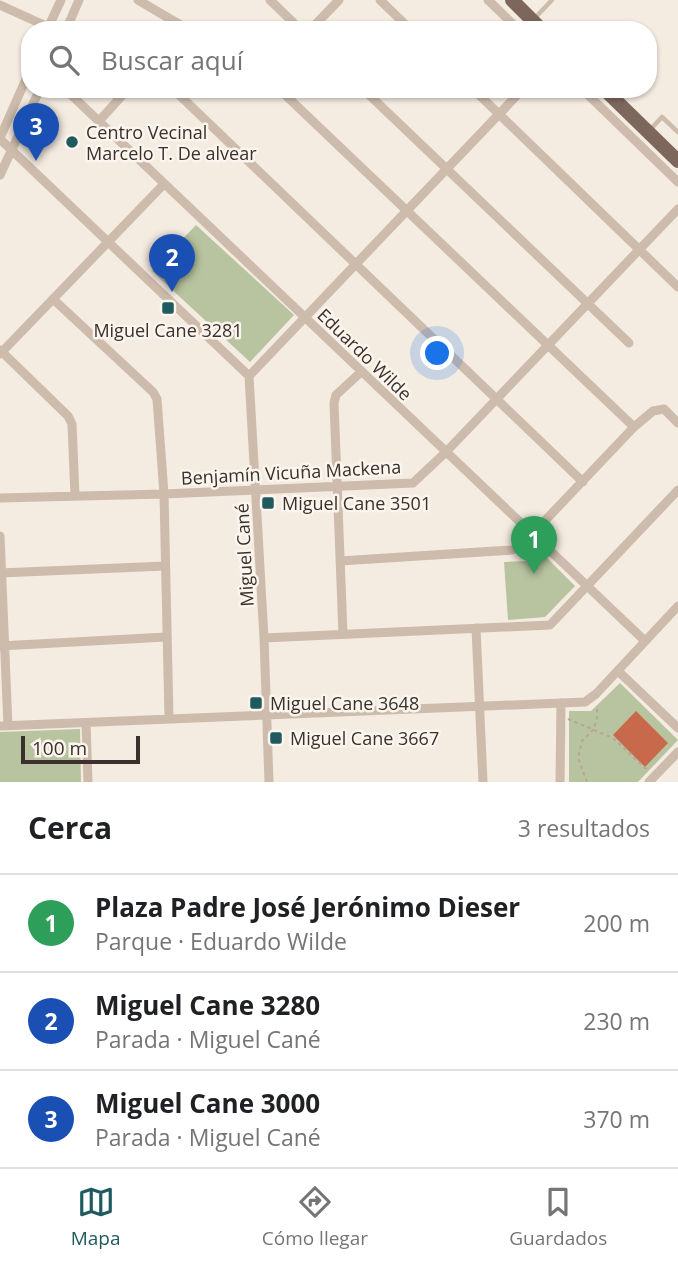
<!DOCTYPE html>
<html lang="es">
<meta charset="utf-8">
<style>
:root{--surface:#fff;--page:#f2f2f2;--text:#202124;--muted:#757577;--line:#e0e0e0;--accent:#1f5a5e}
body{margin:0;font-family:"Open Sans",sans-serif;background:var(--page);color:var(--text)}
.scale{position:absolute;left:21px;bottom:18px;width:119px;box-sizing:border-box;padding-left:7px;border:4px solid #3b302b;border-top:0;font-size:19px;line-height:24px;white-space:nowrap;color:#3b302b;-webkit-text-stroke:5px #fbf5ee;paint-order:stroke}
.you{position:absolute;left:438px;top:354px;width:24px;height:24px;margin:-18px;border:5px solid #fff;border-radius:50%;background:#1a73e8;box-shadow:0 0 0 10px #1a73e833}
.badge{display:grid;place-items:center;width:46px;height:46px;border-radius:50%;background:var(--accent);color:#fff;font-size:23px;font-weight:700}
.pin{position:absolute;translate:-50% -58px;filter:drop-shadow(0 2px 4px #0008)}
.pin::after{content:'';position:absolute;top:37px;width:24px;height:21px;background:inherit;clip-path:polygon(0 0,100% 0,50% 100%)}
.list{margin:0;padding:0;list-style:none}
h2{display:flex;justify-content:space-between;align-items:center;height:91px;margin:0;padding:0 28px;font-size:30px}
h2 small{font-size:23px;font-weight:400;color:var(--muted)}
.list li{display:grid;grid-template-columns:46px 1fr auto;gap:21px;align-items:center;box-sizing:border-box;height:98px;padding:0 28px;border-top:2px solid var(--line)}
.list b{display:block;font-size:26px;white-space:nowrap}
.list p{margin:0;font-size:23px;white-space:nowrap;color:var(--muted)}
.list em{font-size:23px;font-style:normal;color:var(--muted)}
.icon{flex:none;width:38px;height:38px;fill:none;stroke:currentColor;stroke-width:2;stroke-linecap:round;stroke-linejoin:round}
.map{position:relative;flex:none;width:678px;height:782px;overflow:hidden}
.search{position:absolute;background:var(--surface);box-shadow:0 2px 5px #0004;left:21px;right:21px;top:21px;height:77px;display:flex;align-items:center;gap:18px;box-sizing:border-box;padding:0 24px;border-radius:28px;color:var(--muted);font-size:26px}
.sheet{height:385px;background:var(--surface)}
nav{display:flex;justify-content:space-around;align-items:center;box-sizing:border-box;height:98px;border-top:2px solid var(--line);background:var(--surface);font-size:19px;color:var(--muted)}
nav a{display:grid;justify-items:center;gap:4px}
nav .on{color:var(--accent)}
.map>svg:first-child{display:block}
</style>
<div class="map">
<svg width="678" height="782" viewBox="0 0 678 782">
<rect width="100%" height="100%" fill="#f4ebe1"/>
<!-- green -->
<path fill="#b8c4a0" d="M196,225L294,315L250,362L152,271Z
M538,549L575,586L545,617L508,620L504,562L526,561Z
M620,683L678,740L638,782H569V711H591Z
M80,729L81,782H0V732Z"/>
<!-- building -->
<path fill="#c8694b" d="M636,711L668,743L645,767L613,735Z"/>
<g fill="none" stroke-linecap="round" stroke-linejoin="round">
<!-- path -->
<path stroke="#b9a596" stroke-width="2" stroke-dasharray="3.5 3.5" stroke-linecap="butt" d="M568,719L613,738L647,770
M587,782L578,758L582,741L594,729L597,717V706"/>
<!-- lane -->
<path stroke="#cdbbac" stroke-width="4.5" d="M533,20L552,0
M649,131L662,117L678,132"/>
<!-- street -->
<path stroke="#cdbbac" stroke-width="9" d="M138,0L189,30
M270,0L301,30
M380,0L411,30
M488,0L519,30
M0,5L55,30
M47,30L61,0
M66,30L79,0
M310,30L339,0
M65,89L645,641
M173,89L583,482
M279,89L634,427
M363,89L629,343
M473,89L678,287
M582,89L678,182
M99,121L128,89
M0,138L30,70
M0,139L249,376L264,638L269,782
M0,175L40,89
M53,299L153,392L157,399L164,494L169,718
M0,350L68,416L72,424L75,496
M0,354L164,184
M249,376L523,89
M0,498L164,494L413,483L446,452L678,209
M0,536L8,726
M340,561L512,550L519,548L634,427L653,411L664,409L678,423
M0,573L165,566
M476,628L483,782
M343,634L334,403L336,395L361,372
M264,638L550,625L678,490
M0,646L166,637
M618,671L678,728
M86,723L88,782
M0,726L585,702L596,694L678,606
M560,782L561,703
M649,782L678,752"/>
<!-- primary -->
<path stroke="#7d675c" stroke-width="14" d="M512,0L542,30
M604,89L678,161"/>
</g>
<!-- markers -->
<g fill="#1f5a5e" stroke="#fbf5ee" stroke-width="2.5">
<circle cx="72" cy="142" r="7"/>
<rect x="161" y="301" width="14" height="14" rx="3.5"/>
<rect x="261" y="496" width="14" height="14" rx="3.5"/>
<rect x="249" y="696" width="14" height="14" rx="3.5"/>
<rect x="269" y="731" width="14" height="14" rx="3.5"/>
</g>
<g text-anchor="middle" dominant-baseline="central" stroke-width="5" stroke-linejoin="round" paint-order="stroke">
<!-- poi labels -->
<g font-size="18" fill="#3b302b" stroke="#fbf5ee" text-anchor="start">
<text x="86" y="132">Centro Vecinal<tspan x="86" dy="21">Marcelo T. De alvear</tspan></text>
<text x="168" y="330" text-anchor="middle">Miguel Cane 3281</text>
<text x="282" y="503">Miguel Cane 3501</text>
<text x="270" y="703">Miguel Cane 3648</text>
<text x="290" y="738">Miguel Cane 3667</text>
</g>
<!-- street labels -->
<g font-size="18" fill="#3b302b" stroke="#fbf5ee">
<text transform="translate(365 354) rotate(44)">Eduardo Wilde</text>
<text transform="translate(291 472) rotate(-3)">Benjamín Vicuña Mackena</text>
<text transform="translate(244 555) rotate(-93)">Miguel Cané</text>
</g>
</g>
</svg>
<div class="scale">100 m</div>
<div class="you"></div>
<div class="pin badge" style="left:534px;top:574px;background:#2e9e5b">1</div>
<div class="pin badge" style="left:172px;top:292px;background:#1a4fb4">2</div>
<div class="pin badge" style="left:36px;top:161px;background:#1a4fb4">3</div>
<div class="search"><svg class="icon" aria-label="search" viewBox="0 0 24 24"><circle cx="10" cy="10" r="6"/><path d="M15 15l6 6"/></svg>Buscar aquí</div>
</div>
<section class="sheet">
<h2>Cerca<small>3 resultados</small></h2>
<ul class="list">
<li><span class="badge" style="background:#2e9e5b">1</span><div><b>Plaza Padre José Jerónimo Dieser</b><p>Parque · Eduardo Wilde</p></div><em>200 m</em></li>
<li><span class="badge" style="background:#1a4fb4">2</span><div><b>Miguel Cane 3280</b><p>Parada · Miguel Cané</p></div><em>230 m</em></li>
<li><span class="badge" style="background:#1a4fb4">3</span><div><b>Miguel Cane 3000</b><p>Parada · Miguel Cané</p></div><em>370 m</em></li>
</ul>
</section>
<nav>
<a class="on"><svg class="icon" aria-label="map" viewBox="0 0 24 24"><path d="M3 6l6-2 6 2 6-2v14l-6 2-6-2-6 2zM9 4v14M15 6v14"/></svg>Mapa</a>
<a><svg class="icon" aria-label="directions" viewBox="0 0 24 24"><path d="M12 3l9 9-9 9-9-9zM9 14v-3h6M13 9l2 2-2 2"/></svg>Cómo llegar</a>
<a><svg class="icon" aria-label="saved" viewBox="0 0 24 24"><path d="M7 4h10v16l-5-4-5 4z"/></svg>Guardados</a>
</nav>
